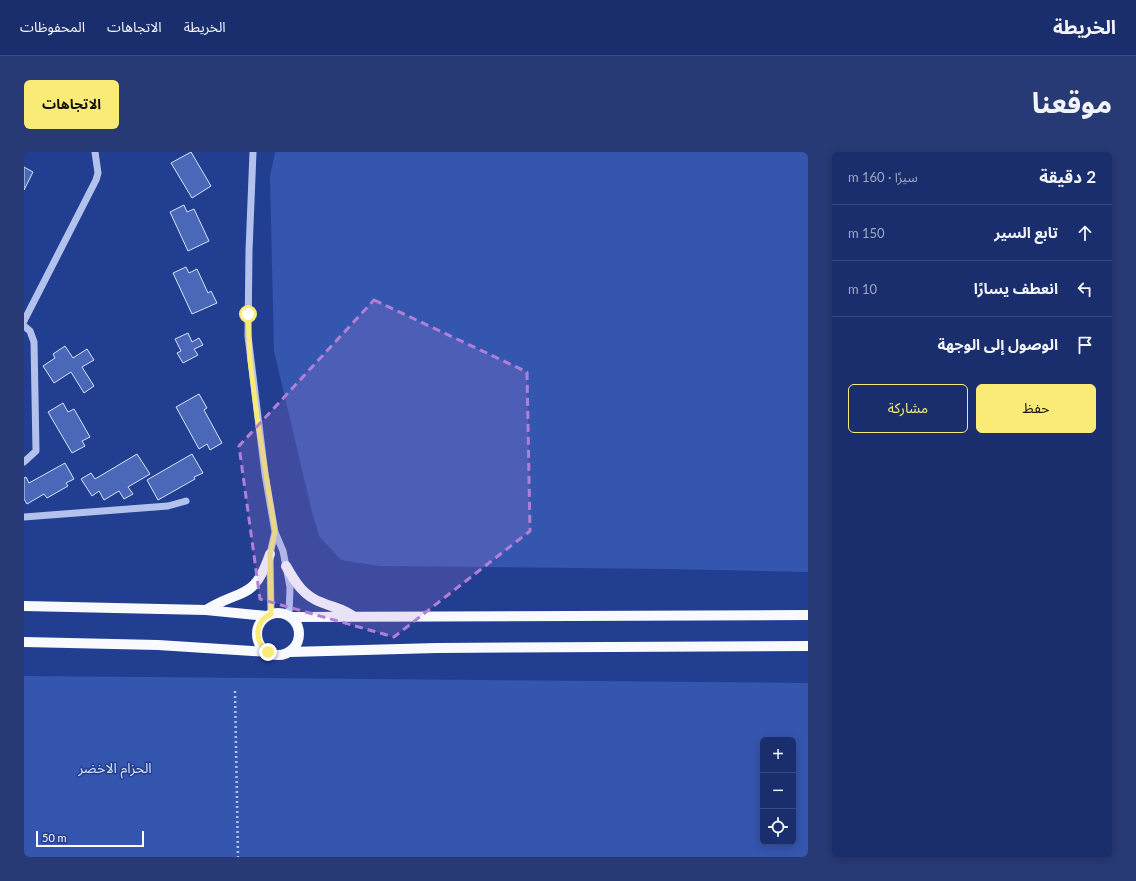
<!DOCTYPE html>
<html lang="ar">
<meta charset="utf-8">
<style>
:root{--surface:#1a2e6d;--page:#273a75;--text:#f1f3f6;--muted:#9fa8c2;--line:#384a80;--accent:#f9eb75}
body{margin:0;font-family:Lato,"Noto Sans Arabic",sans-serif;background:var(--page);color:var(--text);direction:rtl}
.controls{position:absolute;right:12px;bottom:12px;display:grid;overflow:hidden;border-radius:6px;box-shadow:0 2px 10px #0003}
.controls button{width:36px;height:36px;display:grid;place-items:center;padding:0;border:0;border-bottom:1px solid var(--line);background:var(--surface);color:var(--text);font:20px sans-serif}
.scale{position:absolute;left:12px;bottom:10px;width:108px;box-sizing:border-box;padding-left:4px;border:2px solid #fff;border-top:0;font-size:11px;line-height:14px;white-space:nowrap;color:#fff;-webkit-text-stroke:3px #223e91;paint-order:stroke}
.stop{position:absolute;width:12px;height:12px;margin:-9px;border:3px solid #f9eb75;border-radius:50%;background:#fff}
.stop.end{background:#f9eb75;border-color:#fff;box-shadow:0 1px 4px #0008}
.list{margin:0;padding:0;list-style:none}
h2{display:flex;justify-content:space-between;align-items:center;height:52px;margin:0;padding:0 16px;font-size:17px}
h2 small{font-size:13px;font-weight:400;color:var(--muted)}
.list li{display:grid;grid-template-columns:26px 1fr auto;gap:12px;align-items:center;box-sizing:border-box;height:56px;padding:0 16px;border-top:1px solid var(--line)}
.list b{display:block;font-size:15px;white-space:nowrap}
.list em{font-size:13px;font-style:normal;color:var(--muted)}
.actions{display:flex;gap:8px;padding:12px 16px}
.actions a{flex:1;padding:9px 0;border:1px solid var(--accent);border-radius:6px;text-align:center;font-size:14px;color:var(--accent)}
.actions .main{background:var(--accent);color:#111}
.icon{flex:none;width:22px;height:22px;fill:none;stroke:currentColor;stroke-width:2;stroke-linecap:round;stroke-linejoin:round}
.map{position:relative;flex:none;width:784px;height:705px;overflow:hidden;direction:ltr;border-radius:6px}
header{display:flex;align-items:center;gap:24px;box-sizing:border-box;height:56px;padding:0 20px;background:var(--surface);border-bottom:1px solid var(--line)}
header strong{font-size:19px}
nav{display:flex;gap:22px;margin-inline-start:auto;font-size:14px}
.intro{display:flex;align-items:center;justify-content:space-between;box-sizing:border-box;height:96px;padding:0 24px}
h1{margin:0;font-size:28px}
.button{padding:10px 18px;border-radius:6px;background:var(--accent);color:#111;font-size:14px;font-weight:700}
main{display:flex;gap:24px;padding:0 24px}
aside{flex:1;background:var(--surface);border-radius:6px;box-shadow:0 2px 10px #0003}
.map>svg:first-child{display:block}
</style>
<header>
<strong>الخريطة</strong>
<nav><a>الخريطة</a><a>الاتجاهات</a><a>المحفوظات</a></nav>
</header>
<div class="intro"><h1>موقعنا</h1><a class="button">الاتجاهات</a></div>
<main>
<aside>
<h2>2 دقيقة<small>سيرًا · 160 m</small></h2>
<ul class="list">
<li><svg class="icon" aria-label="ahead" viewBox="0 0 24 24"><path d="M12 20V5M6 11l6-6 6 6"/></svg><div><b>تابع السير</b></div><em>150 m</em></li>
<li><svg class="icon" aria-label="left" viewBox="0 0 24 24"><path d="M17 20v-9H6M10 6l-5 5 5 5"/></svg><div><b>انعطف يسارًا</b></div><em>10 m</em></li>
<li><svg class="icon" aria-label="arrive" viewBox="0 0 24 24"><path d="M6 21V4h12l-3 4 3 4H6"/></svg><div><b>الوصول إلى الوجهة</b></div></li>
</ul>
<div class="actions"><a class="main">حفظ</a><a>مشاركة</a></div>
</aside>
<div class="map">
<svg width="784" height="705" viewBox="0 0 784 705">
<rect width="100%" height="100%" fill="#223e91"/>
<!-- green -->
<path fill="#3556ae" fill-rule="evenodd" d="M251,0H784V420L646,417L355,414L317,408L295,384L288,360L250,199L246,25Z
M0,524L784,531V705H0ZM739,588H769V690H739Z"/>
<!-- building -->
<path fill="#4b67b8" stroke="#d8e1f9" d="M167,0L187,34L168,46L147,11Z
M0,15L9,20L0,38Z
M160,53L163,60L170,57L185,89L164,99L146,60Z
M162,115L165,121L173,117L184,141L187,139L193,151L168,162L149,121Z
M164,181L168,190L175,186L179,193L170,197L174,203L159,211L153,201L157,199L151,187Z
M41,194L49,206L63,197L70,208L58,215L70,234L60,241L47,220L30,231L19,214L31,206L29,202Z
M175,242L183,256L180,258L198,291L186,298L183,292L175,297L152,255Z
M39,251L44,260L50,257L66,285L58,289L61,294L48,301L24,260Z
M113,302L126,322L104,335L109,342L100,347L95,339L80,348L75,339L68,344L57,327L67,321L71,327Z
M168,302L179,321L170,325L171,327L134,348L123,328Z
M41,311L50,327L42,331L44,334L23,346L20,342L3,352L0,347V326L2,325L5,331Z"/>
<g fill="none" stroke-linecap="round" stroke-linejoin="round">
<!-- path -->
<path stroke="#b3c2ed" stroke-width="2.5" stroke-dasharray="2 3" stroke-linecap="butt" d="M211,539L214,705"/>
<!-- minor -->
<path stroke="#b3c2ed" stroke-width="7" d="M229,0L225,99L224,184L241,322L251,380L259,399L266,435L265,464
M0,169L72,28L74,21L71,0
M0,174L6,179L10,190L12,299L0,310
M0,365L144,354L162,349
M247,462L246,402L251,380"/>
<!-- major -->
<path stroke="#f9faff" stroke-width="10" d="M262,414C271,430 280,445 299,451C311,456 320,457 330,465
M0,454L182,458L243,464
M182,458C218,436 230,449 246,402
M233 482a21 21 0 1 1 42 0a21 21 0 1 1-42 0Z
M268,465L784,463
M0,490L134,493L244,500
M266,500L413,496L784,494"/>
</g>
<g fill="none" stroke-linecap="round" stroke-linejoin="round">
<!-- route -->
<path stroke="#f9eb75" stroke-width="5" d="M224,162L226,208L233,265L251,380L246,402L247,462C230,470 230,489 244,500"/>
</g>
<!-- marked area -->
<path fill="#b080d9" fill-opacity="0.2" stroke="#b080d9" stroke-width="3" stroke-dasharray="8 5" stroke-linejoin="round" d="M350,148L503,220L506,379L370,485L236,447L215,294Z"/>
<g text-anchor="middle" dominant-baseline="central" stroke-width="3" stroke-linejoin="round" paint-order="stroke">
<!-- park labels -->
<g font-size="14" fill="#d8e1f9" stroke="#223e91">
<text x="91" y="615">الحزام الاخضر</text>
</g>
</g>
</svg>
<div class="controls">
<button>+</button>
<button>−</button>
<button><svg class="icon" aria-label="locate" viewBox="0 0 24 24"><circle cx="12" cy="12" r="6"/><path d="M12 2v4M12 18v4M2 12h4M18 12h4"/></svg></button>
</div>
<div class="scale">50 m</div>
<div class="stop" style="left:224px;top:162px"></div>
<div class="stop end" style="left:244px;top:500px"></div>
</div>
</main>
